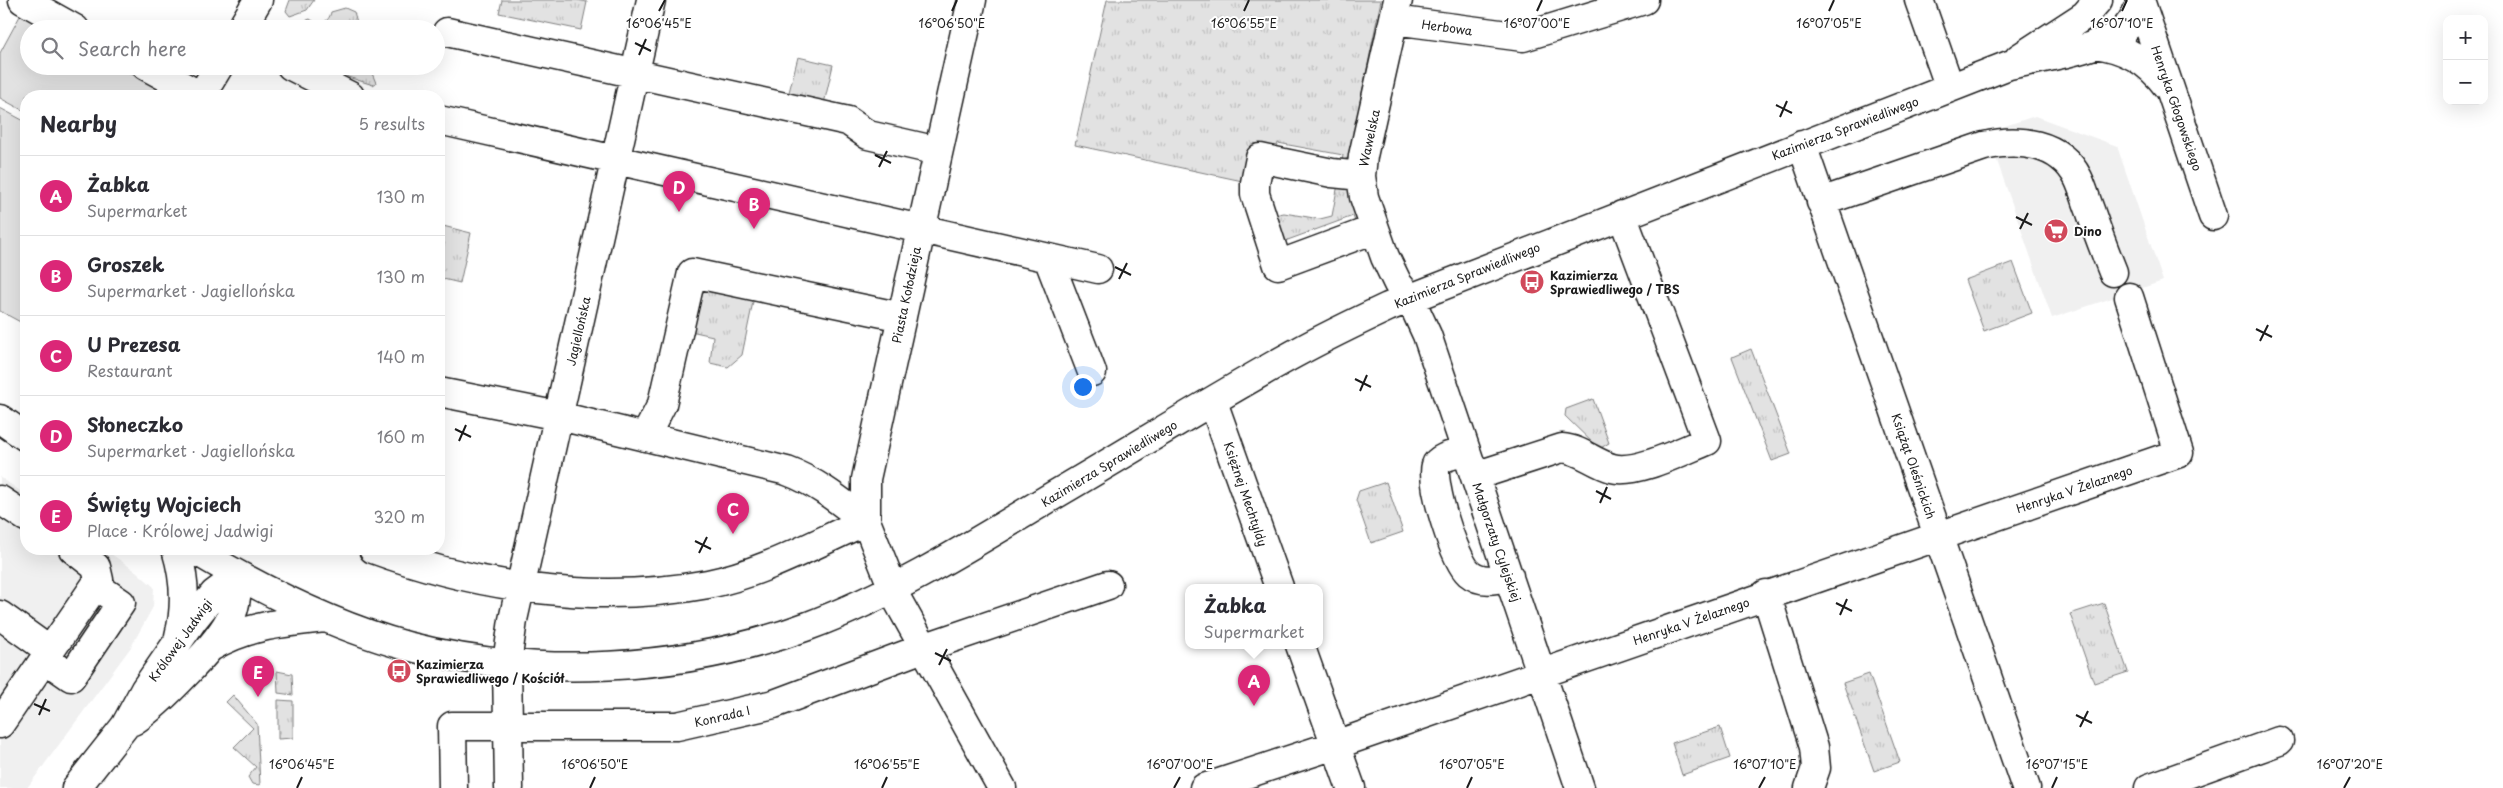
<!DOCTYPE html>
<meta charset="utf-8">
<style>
:root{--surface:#fff;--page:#f7f7f7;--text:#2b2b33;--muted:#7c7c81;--line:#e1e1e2;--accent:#db2777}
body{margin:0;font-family:"Playpen Sans",sans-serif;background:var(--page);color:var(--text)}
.controls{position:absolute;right:15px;top:15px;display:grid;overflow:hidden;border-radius:10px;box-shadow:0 5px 20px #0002}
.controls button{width:45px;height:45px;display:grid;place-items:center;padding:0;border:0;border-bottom:1px solid var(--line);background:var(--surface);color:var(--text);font:25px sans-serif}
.you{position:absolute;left:1082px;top:386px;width:18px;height:18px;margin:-12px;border:4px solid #fff;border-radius:50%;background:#1a73e8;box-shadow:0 0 0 8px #1a73e833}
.badge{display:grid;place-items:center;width:32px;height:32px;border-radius:50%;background:var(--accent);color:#fff;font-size:16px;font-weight:700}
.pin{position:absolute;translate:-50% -41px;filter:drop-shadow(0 1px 2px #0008)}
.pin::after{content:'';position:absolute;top:26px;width:18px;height:15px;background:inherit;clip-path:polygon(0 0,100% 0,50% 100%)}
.popup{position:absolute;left:1185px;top:584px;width:138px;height:65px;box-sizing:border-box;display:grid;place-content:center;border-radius:10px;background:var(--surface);filter:drop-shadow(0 1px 4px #0005);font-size:16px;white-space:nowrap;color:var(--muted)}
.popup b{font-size:19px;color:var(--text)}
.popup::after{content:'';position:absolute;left:50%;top:100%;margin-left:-10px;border:10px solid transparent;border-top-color:var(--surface)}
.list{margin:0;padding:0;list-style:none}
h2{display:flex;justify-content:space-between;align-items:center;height:65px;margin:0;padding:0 20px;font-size:21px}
h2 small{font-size:16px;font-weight:400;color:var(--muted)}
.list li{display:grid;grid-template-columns:32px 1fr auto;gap:15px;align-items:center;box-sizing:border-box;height:80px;padding:0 20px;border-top:1px solid var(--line)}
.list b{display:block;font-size:19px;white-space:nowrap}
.list p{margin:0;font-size:16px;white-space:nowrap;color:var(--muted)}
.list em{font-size:16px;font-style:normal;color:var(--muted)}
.icon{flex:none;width:28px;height:28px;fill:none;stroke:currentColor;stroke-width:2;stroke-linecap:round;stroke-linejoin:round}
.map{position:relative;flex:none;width:2503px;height:788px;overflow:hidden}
.search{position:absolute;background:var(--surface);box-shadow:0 5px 20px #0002;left:20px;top:20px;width:425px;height:55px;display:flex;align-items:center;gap:12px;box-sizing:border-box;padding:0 18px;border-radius:28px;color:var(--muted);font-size:19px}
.panel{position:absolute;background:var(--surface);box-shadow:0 5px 20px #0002;left:20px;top:90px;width:425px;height:465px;border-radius:20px}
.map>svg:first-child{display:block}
</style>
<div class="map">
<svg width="2503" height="788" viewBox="0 0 2503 788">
<defs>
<pattern id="grass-tufts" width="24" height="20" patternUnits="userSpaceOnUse" patternTransform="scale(1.25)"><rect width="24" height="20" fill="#e2e2e2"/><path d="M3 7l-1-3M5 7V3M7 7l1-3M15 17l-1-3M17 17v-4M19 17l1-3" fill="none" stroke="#c1c1c1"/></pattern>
</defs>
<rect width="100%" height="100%" fill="#fff"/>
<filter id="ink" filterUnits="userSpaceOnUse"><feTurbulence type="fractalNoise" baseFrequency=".02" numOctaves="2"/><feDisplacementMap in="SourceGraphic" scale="10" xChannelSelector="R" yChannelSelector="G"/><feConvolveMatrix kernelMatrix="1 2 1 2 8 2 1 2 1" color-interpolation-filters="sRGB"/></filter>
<g filter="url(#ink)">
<!-- built -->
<path fill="#f0f0f0" d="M2035,116L2117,146L2163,281L2052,318L1987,132Z
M0,477L26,495V549H104L137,572L154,587L153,607L131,647L27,788H0Z"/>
<!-- grass -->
<path fill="url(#grass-tufts)" stroke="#7f7f7f" d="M290,0H314L307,10L290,16L286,11Z
M502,0H577L587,2L581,30L499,13Z
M1107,0H1381L1349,157L1342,161L1343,155L1278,143L1277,149L1255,145L1247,182L1075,145Z
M345,8L354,12L359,29H285L310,19C319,26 329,23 331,12Z
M798,57L833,65L823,108L787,100Z
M330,66H369L376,83L373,85L348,77Z
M1338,184C1359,192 1361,207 1357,227L1353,216L1285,241L1288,252L1274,217L1279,214L1284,213L1320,219L1332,216Z
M439,225L471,233L460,283L439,278Z
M2013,262L2032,313L1984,331L1965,280Z
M705,282L755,292L742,355L728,367L710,363L713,336L686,330Z
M1751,349L1791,454L1772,461L1732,357Z
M1593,399L1609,443L1599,449L1565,416L1566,409Z
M1386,482L1403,532L1371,543L1356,500L1359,491Z
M2104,603L2128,672L2094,683L2070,614Z
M277,671L292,674L293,695L278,693Z
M1869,674L1900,762L1874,771L1843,683Z
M233,695L257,724L260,785L252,784L248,777L256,767L234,747L253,728L226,702Z
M278,700L293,701V738L278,739Z
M1720,727L1730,758L1682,775L1672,743Z"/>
<!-- pitch -->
<path fill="#e2e2e2" stroke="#7f7f7f" d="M21,14L48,29H29V66H117L172,96H26V112L0,98V53Z
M0,108L26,122V325L0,311Z"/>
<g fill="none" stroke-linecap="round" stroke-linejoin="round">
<defs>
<path id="minor" d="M23,0L75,29
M972,0L866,479V521L898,601L1002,788
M1398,0L1363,156L1361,176L1364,197L1385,257L1398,284L1410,298L1427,335L1580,788
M1919,0L1950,88
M2140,0L2213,216
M1394,20L1523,37L1644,0
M241,29L258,0
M447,32L848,121L868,135L938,151
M2095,44C2126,48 2148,61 2167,86
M2019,58L2085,15L2098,0
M146,66L201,96
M291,66L350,96
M201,96L219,66
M439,120L1098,269
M1802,145L2026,788
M1361,176L1332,173L1260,158L1255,183V194L1278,265L1375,229
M1821,202L1984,146C2018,138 2060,142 2078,178C2083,188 2086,200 2090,210C2097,231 2105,252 2113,272
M1048,258L1092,372
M439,392L559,416L787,471C817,482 841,502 866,521
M1213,402L1279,587
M0,419L26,437
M645,437L662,404L692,273L902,317
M1466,451C1458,454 1438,457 1436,465C1430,483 1455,561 1469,573C1481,583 1495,580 1509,576
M1475,476L1562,448C1580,449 1594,463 1612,468C1636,475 1684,450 1707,441L1622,215
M0,500L26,517
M176,549C185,578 187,606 179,636
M193,549C260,589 332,626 407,646C534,679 685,672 808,626C894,594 973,544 1051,497C1132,450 1212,399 1294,354C1325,337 1356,322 1388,307L2009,65C2037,59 2109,48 2127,27C2133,21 2137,11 2141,4
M373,549C479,588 597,605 708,584C763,573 816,543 866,521
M1766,594L1814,747L1816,768L1809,788
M0,615L50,651L0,724
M1300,645L1351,788
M211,647C246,626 285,622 325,618
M50,651L99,580L96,567L73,549
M45,659L71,677L121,603L96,586
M133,721C158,705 222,641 232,614C237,602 237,589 238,576
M76,788L125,726L145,689L193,620L214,594L238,576
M453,788L452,726H677L774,704L926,647L1108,585
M509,788L507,663L513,620L651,0
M1204,788L1335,745L2179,453L2129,297
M2149,788L2279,741"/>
</defs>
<!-- minor casing -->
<use href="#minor" stroke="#1c1c1c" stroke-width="31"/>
<!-- minor -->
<use href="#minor" stroke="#fff" stroke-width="28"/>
</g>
</g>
<!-- ticks -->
<path fill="none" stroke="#1c1c1c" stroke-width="2" d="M659,11L665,0M952,11L957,0M1244,11L1249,0M1537,11L1542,0M1829,11L1834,0M2122,11L2127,0M635,43L651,51M639,55L646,39M1776,105L1792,113M1780,117L1787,101M875,155L891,163M879,167L887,151M2016,217L2032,225M2020,229L2028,213M1115,267L1131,275M1119,279L1127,263M2256,329L2272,337M2260,341L2268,325M1355,379L1371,387M1360,391L1367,375M455,429L471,437M459,441L466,425M1596,491L1611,499M1600,503L1607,487M695,541L711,549M699,553L707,537M1836,603L1852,611M1840,615L1847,599M935,653L951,661M939,665L947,649M34,704L50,711M39,715L46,699M2076,715L2092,723M2080,727L2088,711M297,788L302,777M590,788L595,777M882,788L887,777M1174,788L1180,777M1467,788L1472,777M1759,788L1765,777M2052,788L2057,777M2344,788L2350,777"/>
<!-- icons -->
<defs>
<symbol id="supermarket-disc" viewBox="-11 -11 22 22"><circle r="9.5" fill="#d1495b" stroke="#fff"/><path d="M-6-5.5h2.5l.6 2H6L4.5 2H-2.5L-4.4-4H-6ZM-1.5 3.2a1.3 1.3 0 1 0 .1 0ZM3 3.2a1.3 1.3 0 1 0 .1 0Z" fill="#fff"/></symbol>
<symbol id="bus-disc" viewBox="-11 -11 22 22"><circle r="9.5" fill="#d1495b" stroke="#fff"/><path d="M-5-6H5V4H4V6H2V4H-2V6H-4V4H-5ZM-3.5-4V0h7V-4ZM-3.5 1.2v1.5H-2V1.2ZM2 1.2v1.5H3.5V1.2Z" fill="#fff"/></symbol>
</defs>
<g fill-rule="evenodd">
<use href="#supermarket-disc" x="2042" y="217" width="28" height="28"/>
<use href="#bus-disc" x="1518" y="268" width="28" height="28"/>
<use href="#bus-disc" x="385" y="657" width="28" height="28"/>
</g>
<g text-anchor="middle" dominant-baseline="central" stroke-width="4" stroke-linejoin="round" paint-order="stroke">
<!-- street labels -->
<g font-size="12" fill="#1c1c1c" stroke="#fff">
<text transform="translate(1447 27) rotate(8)">Herbowa</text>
<text transform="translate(2177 108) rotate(71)">Henryka Głogowskiego</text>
<text transform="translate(1845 128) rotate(-21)">Kazimierza Sprawiedliwego</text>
<text transform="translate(1369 138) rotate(-78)">Wawelska</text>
<text transform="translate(1467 275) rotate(-22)">Kazimierza Sprawiedliwego</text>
<text transform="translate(906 295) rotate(-78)">Piasta Kołodzieja</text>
<text transform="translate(578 331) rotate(-77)">Jagiellońska</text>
<text transform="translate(1109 463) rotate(-31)">Kazimierza Sprawiedliwego</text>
<text transform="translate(1914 466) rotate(71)">Książąt Oleśnickich</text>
<text transform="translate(2074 489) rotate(-19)">Henryka V Żelaznego</text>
<text transform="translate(1246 494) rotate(71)">Księżnej Mechtyldy</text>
<text transform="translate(1497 542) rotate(71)">Małgorzaty Cylejskiej</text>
<text transform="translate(1691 621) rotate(-19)">Henryka V Żelaznego</text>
<text transform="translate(180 640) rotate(-54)">Królowej Jadwigi</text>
<text transform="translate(722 716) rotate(-13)">Konrada I</text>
</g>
<!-- poi labels -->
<g font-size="12" font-weight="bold" fill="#1c1c1c" stroke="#fff" text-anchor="start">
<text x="2074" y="231">Dino</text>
<text x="1550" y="275">Kazimierza<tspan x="1550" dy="14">Sprawiedliwego / TBS</tspan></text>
<text x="416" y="664">Kazimierza<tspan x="416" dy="14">Sprawiedliwego / Kościół</tspan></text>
</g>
</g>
<g font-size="12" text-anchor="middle" fill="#1c1c1c" stroke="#fff" stroke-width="4" stroke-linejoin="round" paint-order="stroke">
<text x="659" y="28">16°06'45"E</text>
<text x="952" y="28">16°06'50"E</text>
<text x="1244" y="28">16°06'55"E</text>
<text x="1537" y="28">16°07'00"E</text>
<text x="1829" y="28">16°07'05"E</text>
<text x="2122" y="28">16°07'10"E</text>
<text x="302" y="769">16°06'45"E</text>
<text x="595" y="769">16°06'50"E</text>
<text x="887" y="769">16°06'55"E</text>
<text x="1180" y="769">16°07'00"E</text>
<text x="1472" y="769">16°07'05"E</text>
<text x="1765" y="769">16°07'10"E</text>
<text x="2057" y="769">16°07'15"E</text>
<text x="2350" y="769">16°07'20"E</text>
</g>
</svg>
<div class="controls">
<button>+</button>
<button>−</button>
</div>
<div class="you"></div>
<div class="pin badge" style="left:1254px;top:706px">A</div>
<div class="popup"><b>Żabka</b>Supermarket</div>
<div class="pin badge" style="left:754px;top:229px">B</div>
<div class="pin badge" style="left:733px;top:534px">C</div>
<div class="pin badge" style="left:679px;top:212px">D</div>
<div class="pin badge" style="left:258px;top:697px">E</div>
<div class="search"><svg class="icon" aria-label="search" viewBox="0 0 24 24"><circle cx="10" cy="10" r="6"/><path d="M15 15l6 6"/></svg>Search here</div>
<section class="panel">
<h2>Nearby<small>5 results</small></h2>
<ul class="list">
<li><span class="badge">A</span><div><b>Żabka</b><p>Supermarket</p></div><em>130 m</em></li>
<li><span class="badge">B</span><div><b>Groszek</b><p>Supermarket · Jagiellońska</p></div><em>130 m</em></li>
<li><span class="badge">C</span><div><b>U Prezesa</b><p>Restaurant</p></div><em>140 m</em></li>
<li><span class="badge">D</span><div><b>Słoneczko</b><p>Supermarket · Jagiellońska</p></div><em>160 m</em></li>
<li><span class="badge">E</span><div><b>Święty Wojciech</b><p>Place · Królowej Jadwigi</p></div><em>320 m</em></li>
</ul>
</section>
</div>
